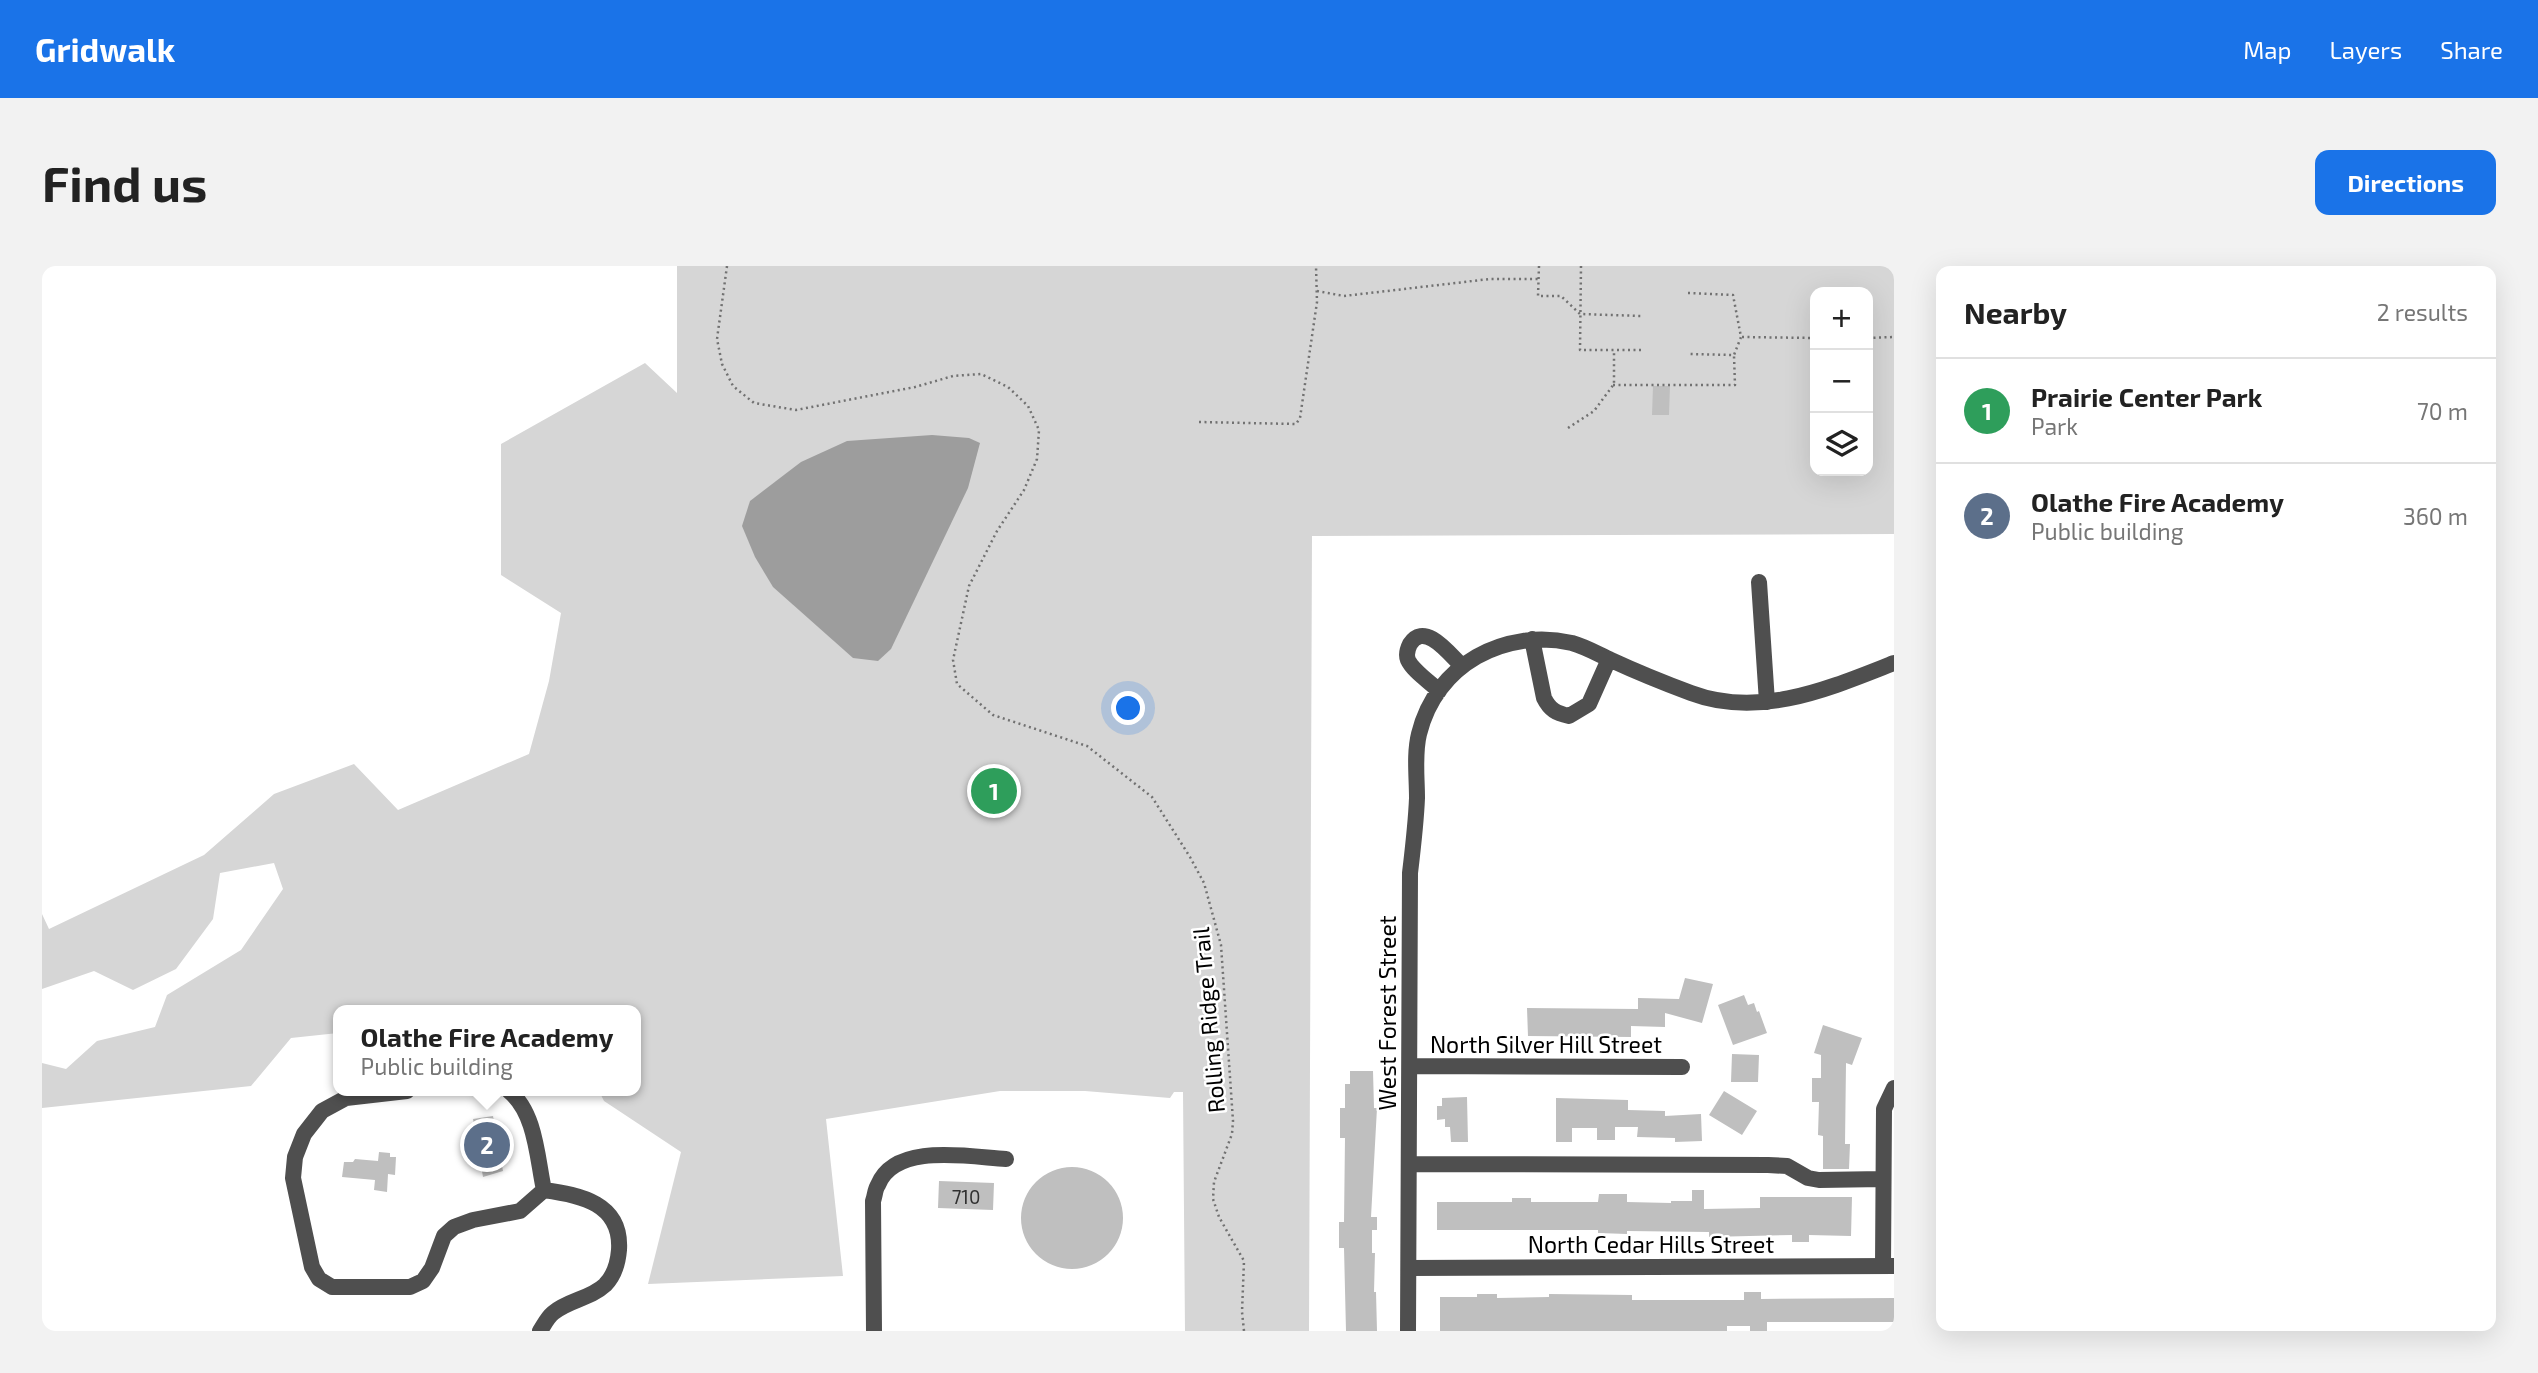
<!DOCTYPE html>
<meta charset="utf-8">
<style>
:root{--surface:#fff;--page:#f2f2f2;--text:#222;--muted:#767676;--line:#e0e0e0;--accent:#1a73e8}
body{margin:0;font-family:"Exo 2",sans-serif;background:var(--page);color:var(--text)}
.controls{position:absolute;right:21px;top:21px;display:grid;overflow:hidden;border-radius:14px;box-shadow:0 7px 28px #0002}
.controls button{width:63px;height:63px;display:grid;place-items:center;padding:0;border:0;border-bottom:2px solid var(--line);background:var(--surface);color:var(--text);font:35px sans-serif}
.you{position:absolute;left:1087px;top:443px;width:24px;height:24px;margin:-18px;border:5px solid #fff;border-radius:50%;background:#1a73e8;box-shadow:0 0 0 10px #1a73e833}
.badge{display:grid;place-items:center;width:46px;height:46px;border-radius:50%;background:var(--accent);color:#fff;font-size:23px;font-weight:700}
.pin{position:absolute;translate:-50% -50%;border:4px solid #fff;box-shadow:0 2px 7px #0006}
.popup{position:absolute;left:291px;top:739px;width:308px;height:91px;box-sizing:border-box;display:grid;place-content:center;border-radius:14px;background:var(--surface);filter:drop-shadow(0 2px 5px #0005);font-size:23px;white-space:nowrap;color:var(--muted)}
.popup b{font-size:26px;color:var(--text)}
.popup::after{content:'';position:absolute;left:50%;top:100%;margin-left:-14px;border:14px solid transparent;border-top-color:var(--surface)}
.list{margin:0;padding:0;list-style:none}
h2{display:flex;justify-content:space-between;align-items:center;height:91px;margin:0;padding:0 28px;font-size:30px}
h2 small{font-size:23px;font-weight:400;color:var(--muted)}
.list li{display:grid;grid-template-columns:46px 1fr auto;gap:21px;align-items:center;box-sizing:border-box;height:105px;padding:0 28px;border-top:2px solid var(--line)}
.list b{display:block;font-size:26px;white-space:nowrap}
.list p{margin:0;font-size:23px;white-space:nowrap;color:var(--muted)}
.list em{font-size:23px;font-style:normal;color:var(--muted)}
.icon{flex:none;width:38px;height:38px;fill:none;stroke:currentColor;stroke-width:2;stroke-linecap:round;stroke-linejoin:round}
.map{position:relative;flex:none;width:1852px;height:1065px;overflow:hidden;border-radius:14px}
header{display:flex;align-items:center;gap:42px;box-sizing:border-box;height:98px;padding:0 35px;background:var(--accent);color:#fff}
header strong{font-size:33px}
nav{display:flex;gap:38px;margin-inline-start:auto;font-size:24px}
.intro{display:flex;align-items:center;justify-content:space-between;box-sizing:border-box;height:168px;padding:0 42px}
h1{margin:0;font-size:49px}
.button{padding:18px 32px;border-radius:14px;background:var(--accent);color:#fff;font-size:24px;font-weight:700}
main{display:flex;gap:42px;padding:0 42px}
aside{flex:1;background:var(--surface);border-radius:14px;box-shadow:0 7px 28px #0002}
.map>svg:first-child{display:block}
</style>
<header>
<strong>Gridwalk</strong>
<nav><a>Map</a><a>Layers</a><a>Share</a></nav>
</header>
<div class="intro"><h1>Find us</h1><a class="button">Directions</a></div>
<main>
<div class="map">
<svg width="1852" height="1065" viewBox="0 0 1852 1065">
<rect width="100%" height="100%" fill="#fff"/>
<!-- green -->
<path fill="#d6d6d6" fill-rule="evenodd" d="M635,0H1852V268L1270,270L1267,1065H1143L1141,826H1132L1128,832L1043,825H958L784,853L801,1010L606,1018L639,886L562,835L557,825H594V744H296V767L249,772L209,820L0,842V797L24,803L55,775L113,761L125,729L199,684L241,623L232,597L178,607L171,653L134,703L91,724L52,705L0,723V648L7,663L162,589L232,528L312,498L356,544L487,488L507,415L519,347L459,309V178L603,97L635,127ZM1773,26H1826V205H1773Z"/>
<!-- water -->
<path fill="#9d9d9d" d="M890,169L927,172L938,177L926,222L849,383L836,395L811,392L731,321L713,291L700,260L708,235L759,196L805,175Z"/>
<!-- building -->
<path fill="#bfbfbf" d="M1611,120H1628L1627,149H1610Z
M1643,712L1671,718L1660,757L1623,747V761L1589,760V771L1486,770L1485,742L1596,743V732L1637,733Z
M1702,729L1706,739L1712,737L1715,746L1717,745L1725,767L1691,779L1676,739Z
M1781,759L1820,772L1810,799L1804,797L1803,878H1808L1807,903H1781V870L1776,869L1777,836H1770V812H1779V789L1772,787Z
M1690,788L1717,789L1716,816H1689Z
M1308,805H1331L1332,842H1335L1329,951H1335V964H1330V987H1333L1332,1026H1334L1335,1065H1304L1302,982H1297V956H1302L1303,872H1298V842H1303V818H1308Z
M1682,825L1715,845L1700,869L1667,849Z
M1425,831L1426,876H1409L1408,861H1403V853L1395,854V840H1400V832Z
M1514,832L1586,834V844L1623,845V850L1659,848L1660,875L1633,876V872L1595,871L1596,861H1573V874H1555V862H1530V876H1514Z
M451,850L461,905L441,911L431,853Z
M337,886L348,887V891H354L353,909L346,908L345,926L332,924L333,914L300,911L302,896H311L313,893L336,895Z
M979 952a51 51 0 1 1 102 0a51 51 0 1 1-102 0Z
M897,915L952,917L951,944L896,942Z
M1650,924H1662V943L1718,942V931H1810L1809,970L1767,969V976H1750V969L1667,971V966L1585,965V968L1556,967V964H1395V936H1470V932H1489V936H1556L1557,928H1585V936L1629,937V935H1650Z
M1702,1026H1719V1033L1852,1032V1056H1725V1065H1708V1060H1685V1065H1398V1031H1435V1028H1455V1032L1507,1031V1028L1590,1029V1034H1702Z"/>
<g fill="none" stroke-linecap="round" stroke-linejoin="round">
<!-- path -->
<path stroke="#717171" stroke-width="2.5" stroke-dasharray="2 3.5" stroke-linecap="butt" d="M685,0L675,73L680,98L691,120L712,137L754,144L873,121L911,110L939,108L966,121L986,140L997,164L995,193L982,224L955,265L927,320L911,394L915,418L951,449L1045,480L1110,531L1148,591L1162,617L1179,679L1191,855L1190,868L1172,916L1171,933L1177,951L1202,995L1200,1046L1202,1065
M1497,0L1496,30H1519L1538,48L1600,50
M1539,0L1538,84H1600
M1275,25L1302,30L1448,13H1497
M1646,27L1691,29L1699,71L1692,89L1646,88
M1700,71L1773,72
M1826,72L1852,71
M1571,119H1693L1692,90
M1157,156L1254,158L1258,152L1275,36L1274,0
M1526,162L1552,145L1572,118V84"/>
<!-- minor -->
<path stroke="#4f4f4f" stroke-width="16" d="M1717,316L1725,436
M1490,373L1502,432C1508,444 1514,447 1527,450L1547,438L1567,393
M1397,425C1388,416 1371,405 1366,394C1364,389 1366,382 1368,378C1383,354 1409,390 1420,400
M1369,800L1640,801
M365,825L304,832L280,845L262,868L253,891L251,912L270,1001L277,1013L290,1021H368L381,1015L390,1002L402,970L412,961L431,954L478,945L502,924C538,929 580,937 577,984C576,996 572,1010 563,1019C548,1033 526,1034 511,1047C505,1052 502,1059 498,1065
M467,825C494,847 495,892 502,924
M1368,898L1726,899L1745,900L1766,912L1777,914L1841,913
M1841,1000L1842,843L1852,822
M1367,1002L1852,1000
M832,1065L831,935C833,930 833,923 836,919C853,876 928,891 964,893
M1366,1065L1368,607C1371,582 1374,557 1375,532C1375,511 1372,488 1377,468C1394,398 1463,362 1530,377C1544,381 1556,388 1569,394C1595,406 1622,417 1649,427C1718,453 1788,422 1852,397"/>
</g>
<g text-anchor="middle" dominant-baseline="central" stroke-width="5" stroke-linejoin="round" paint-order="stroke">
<!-- number labels -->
<g font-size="19" fill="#303030">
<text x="924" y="930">710</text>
</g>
<!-- street labels -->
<g font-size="23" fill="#000" stroke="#fff">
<text transform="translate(1345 747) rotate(-90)">West Forest Street</text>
<text transform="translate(1166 754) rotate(-95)">Rolling Ridge Trail</text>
<text x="1504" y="778">North Silver Hill Street</text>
<text x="1609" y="978">North Cedar Hills Street</text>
</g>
</g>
</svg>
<div class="controls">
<button>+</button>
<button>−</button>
<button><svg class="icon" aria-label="layers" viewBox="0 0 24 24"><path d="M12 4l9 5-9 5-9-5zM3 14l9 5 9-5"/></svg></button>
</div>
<div class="you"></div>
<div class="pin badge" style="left:952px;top:525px;background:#2e9e5b">1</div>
<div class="pin badge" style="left:445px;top:879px;background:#5c6f8a">2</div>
<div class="popup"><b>Olathe Fire Academy</b>Public building</div>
</div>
<aside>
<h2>Nearby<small>2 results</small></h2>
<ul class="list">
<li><span class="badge" style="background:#2e9e5b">1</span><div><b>Prairie Center Park</b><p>Park</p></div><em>70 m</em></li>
<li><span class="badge" style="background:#5c6f8a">2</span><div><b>Olathe Fire Academy</b><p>Public building</p></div><em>360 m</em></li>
</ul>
</aside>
</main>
